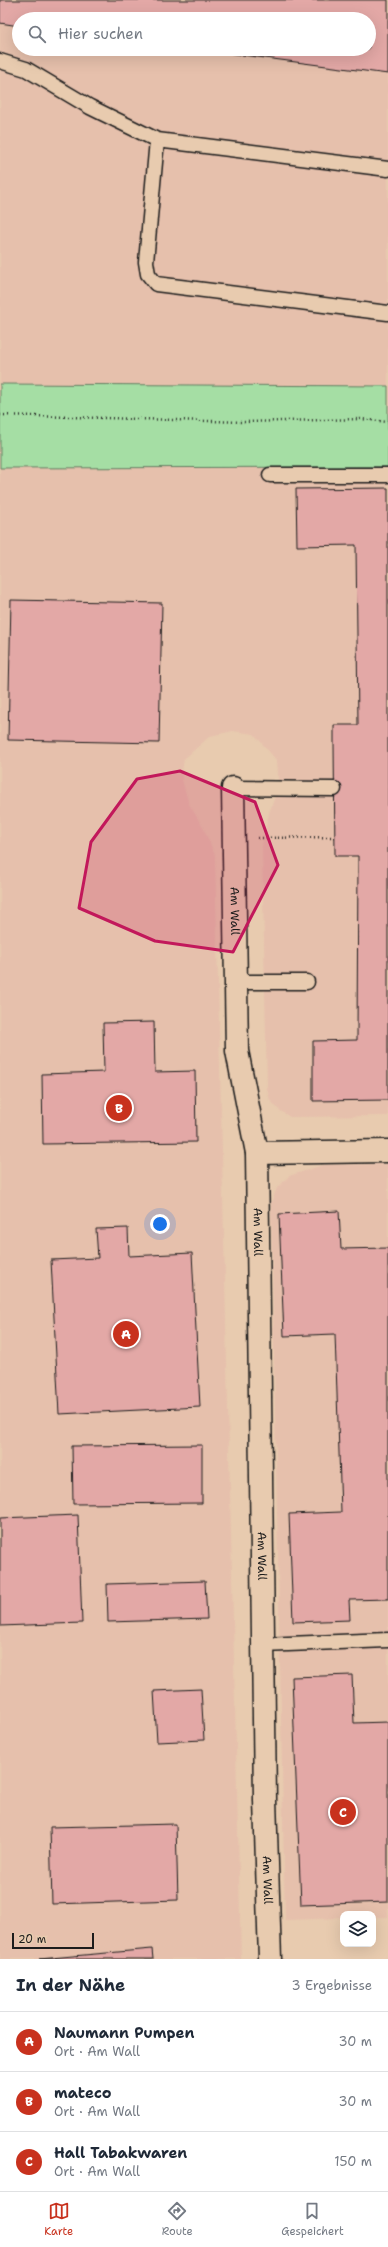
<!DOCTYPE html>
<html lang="de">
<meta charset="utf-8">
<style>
:root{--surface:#fff;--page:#f2f2f3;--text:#1f2937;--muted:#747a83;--line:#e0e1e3;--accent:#c8321e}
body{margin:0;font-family:"Shantell Sans",sans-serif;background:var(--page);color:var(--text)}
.controls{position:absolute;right:12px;bottom:12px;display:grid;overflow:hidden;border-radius:8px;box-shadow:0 4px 16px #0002}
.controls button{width:36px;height:36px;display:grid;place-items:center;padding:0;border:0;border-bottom:1px solid var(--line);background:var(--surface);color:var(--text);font:20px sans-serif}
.scale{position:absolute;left:12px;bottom:10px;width:82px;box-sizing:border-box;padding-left:4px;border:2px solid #1c1c1c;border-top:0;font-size:11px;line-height:14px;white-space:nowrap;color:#1c1c1c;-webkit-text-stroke:3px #e8cbaf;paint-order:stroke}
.you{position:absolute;left:160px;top:1224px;width:14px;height:14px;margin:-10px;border:3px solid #fff;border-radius:50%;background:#1a73e8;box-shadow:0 0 0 6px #1a73e833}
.badge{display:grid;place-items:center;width:26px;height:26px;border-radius:50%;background:var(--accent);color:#fff;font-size:13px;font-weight:700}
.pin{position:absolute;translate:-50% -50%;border:2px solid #fff;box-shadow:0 1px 4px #0006}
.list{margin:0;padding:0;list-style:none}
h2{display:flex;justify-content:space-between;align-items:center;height:52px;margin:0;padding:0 16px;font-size:17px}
h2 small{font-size:13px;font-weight:400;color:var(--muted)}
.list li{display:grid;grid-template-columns:26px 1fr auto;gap:12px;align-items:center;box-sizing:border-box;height:60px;padding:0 16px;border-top:1px solid var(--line)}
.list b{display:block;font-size:15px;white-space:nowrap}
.list p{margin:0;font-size:13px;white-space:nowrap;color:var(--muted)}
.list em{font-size:13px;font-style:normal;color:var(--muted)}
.icon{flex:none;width:22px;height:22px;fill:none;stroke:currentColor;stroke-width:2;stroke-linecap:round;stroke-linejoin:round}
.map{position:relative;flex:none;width:388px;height:1959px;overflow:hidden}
.search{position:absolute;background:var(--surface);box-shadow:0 4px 16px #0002;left:12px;right:12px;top:12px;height:44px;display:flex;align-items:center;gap:10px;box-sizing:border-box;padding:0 14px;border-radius:22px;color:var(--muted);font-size:15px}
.sheet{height:232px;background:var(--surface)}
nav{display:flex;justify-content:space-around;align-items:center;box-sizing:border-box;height:56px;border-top:1px solid var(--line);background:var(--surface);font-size:11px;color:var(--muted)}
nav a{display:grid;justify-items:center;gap:2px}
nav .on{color:var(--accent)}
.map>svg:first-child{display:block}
</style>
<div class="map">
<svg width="388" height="1959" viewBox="0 0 388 1959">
<rect width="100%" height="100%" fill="#e8cbaf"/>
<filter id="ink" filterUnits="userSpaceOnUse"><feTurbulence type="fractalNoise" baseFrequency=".025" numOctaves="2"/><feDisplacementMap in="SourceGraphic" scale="8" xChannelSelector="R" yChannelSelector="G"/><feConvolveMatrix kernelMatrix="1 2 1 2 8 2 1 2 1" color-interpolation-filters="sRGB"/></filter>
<g filter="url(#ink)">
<!-- built -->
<path fill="#e6c0ac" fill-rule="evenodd" d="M0,0H388V386L0,384ZM19,19H369V49H19Z
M388,467V1116L290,1117L279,1110L270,1100L267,1088L262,846L269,813L279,786L277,761L254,734L233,731L210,736L184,759L182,771V780L189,804L203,827L215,855L241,1959H0V468Z
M388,1164V1917H373V1914H343V1918L285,1920L271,1203L277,1188L289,1176L323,1165Z"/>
<!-- green -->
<path fill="#a5dea4" stroke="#607d60" d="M0,384L388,386V467L0,468Z"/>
<!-- building -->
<path fill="#e3a8a6" stroke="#1c1c1c" d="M0,0H388V74L196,49H369V19H19V26L0,23Z
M388,488V1100L313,1101V1041L357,1040L358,856H335L334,742V725H358L356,545L297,546L296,489Z
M11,600L162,603L159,743L8,740Z
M154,1022L155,1072L195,1071L196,1142L43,1144L42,1074L104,1072L103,1023Z
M339,1211L341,1249L388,1248V1599L349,1600L350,1620L293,1622L289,1514L341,1512L335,1334L284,1336L279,1214Z
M128,1228L129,1256L192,1253L200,1407L59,1414L51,1260L98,1258L96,1229Z
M202,1445V1503L73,1504L72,1446Z
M78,1515L82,1623L0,1626V1518Z
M205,1581L207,1619L108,1622L107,1584Z
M352,1675L354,1723L388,1722V1902L301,1905L292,1677Z
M201,1689L204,1740L157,1742L154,1691Z
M176,1824L178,1900L52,1904L50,1827Z
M152,1949L153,1959H39Z"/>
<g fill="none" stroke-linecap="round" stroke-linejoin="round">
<defs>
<path id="service" d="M0,61L26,69L90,107L157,140L388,169
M157,140L146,262L148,274L156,284L388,313
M270,475H388
M233,788L334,789
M235,982H307
M263,1645L388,1640"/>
<g id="minor">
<path id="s1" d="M233,788L237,1051L257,1153L265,1800L270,1959"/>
<path d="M257,1153L388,1151"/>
</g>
</defs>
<!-- service casing -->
<use href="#service" stroke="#1c1c1c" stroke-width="17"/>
<!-- minor casing -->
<use href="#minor" stroke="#1c1c1c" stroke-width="25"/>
<!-- path -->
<path stroke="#1c1c1c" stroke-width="2.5" stroke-dasharray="1 3" stroke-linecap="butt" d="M0,415L244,422L361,419L388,422
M258,838L335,837"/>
<!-- service -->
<use href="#service" stroke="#e8cbaf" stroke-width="14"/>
<!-- minor -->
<use href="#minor" stroke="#e8cbaf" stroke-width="22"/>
</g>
</g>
<!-- marked area -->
<path fill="#c2185b" fill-opacity="0.2" stroke="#c2185b" stroke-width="3" stroke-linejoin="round" d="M180,771L255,802L278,865L233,952L155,941L79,908L91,842L137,779Z"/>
<g text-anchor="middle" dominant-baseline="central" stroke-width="3.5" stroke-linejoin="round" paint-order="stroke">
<!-- street labels -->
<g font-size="12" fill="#1c1c1c" stroke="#e8cbaf">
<text stroke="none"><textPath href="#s1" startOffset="123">Am Wall</textPath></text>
<text stroke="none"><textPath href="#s1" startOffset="446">Am Wall</textPath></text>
<text stroke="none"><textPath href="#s1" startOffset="770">Am Wall</textPath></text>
<text stroke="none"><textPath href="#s1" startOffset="1094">Am Wall</textPath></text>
</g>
</g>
</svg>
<div class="controls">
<button><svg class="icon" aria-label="layers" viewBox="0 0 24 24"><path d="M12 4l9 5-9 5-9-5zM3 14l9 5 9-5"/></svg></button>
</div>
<div class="scale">20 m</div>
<div class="you"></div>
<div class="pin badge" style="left:126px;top:1334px">A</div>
<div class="pin badge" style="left:119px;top:1108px">B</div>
<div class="pin badge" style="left:343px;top:1812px">C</div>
<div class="search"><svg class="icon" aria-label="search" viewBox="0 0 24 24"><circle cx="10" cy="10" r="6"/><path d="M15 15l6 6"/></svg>Hier suchen</div>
</div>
<section class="sheet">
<h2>In der Nähe<small>3 Ergebnisse</small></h2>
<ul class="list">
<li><span class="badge">A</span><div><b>Naumann Pumpen</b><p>Ort · Am Wall</p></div><em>30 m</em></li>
<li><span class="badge">B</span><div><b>mateco</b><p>Ort · Am Wall</p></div><em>30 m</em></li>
<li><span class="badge">C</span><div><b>Hall Tabakwaren</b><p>Ort · Am Wall</p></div><em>150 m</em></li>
</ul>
</section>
<nav>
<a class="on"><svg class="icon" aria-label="map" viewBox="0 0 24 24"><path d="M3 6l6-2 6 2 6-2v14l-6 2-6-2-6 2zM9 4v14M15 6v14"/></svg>Karte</a>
<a><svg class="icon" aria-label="directions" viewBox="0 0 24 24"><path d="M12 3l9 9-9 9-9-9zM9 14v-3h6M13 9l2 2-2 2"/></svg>Route</a>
<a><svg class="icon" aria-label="saved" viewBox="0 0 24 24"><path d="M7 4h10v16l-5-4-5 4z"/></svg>Gespeichert</a>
</nav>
